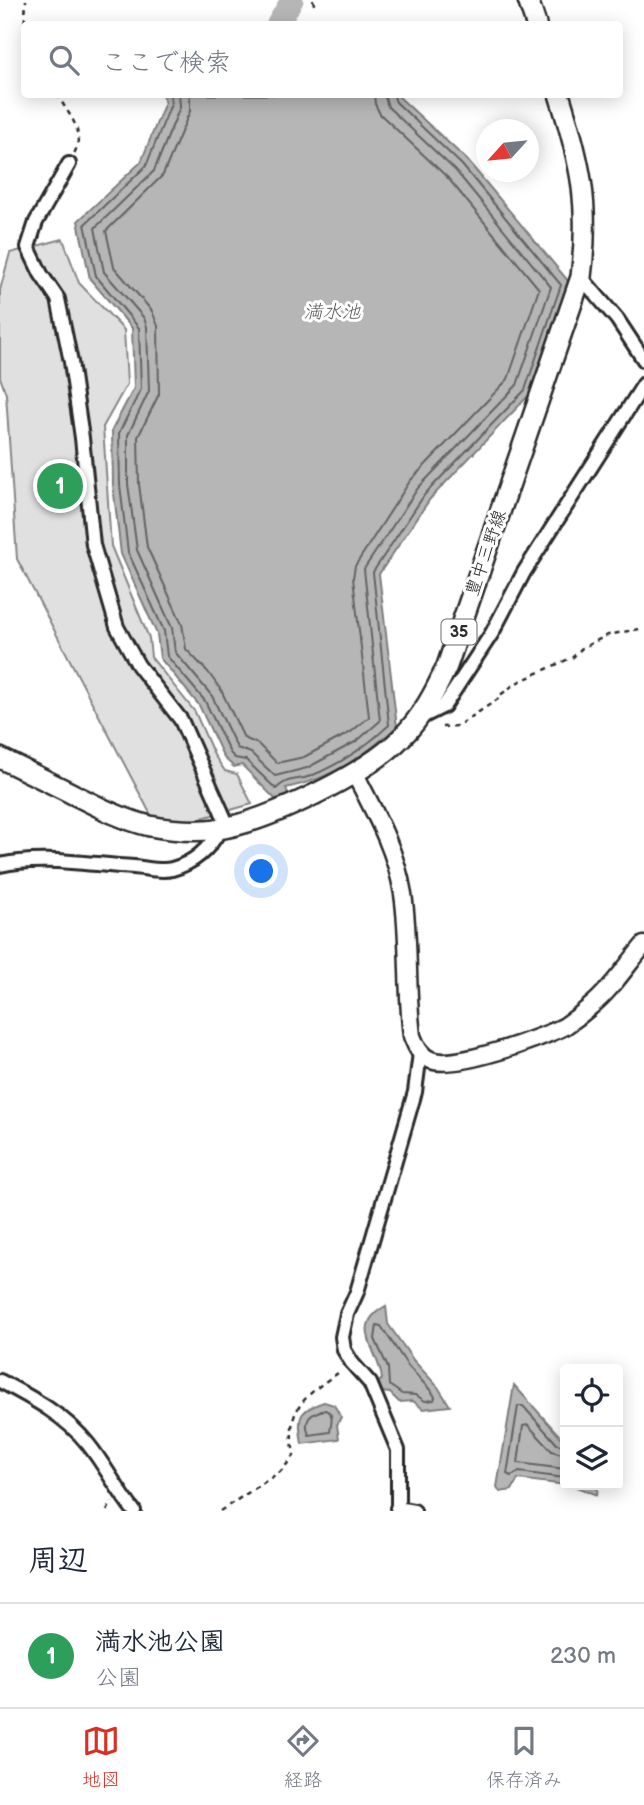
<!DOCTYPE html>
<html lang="ja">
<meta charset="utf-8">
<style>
:root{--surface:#fff;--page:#f6f6f7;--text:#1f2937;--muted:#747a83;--line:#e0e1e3;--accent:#d93025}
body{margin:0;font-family:"Balsamiq Sans","Klee One",sans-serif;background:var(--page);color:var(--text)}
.controls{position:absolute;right:21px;bottom:21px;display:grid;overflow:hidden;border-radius:7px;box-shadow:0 4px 18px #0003}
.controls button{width:63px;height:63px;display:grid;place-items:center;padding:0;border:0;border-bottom:2px solid var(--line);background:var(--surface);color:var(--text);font:35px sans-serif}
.compass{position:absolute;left:476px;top:119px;width:63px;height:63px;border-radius:50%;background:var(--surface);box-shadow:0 4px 18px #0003;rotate:243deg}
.you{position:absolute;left:262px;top:872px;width:24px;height:24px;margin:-18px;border:5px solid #fff;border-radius:50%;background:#1a73e8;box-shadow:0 0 0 10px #1a73e833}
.badge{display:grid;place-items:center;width:46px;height:46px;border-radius:50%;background:var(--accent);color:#fff;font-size:23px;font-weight:700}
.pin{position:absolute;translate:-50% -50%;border:4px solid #fff;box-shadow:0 2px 7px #0006}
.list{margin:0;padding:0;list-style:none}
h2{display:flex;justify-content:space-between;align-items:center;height:91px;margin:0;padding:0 28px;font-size:30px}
h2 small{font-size:23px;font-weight:400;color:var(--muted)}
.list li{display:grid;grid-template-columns:46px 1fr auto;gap:21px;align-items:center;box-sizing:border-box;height:105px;padding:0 28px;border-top:2px solid var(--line)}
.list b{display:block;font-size:26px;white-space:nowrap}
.list p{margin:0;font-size:23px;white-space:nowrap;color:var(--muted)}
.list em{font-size:23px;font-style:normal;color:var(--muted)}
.icon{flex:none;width:38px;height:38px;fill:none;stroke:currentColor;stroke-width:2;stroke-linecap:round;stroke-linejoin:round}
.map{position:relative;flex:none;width:644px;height:1511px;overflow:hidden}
.search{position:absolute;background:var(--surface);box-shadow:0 4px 18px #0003;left:21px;right:21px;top:21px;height:77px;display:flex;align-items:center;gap:18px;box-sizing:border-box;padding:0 24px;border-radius:7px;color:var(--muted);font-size:26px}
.sheet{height:196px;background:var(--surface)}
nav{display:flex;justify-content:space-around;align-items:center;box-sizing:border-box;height:98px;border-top:2px solid var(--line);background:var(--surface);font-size:19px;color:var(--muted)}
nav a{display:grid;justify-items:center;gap:4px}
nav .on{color:var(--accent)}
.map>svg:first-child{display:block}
</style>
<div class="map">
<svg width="644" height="1511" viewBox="0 0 644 1511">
<rect width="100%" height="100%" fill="#fff"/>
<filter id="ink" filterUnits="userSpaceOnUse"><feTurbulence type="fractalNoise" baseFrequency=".0143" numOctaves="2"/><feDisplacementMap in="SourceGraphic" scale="14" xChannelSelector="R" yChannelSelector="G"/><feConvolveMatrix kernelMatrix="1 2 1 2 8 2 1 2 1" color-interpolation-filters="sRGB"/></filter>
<g filter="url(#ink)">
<!-- green -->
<path fill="#e0e0e0" stroke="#868686" stroke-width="2" d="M63,239L79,283L124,330L127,384L103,427L111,546L149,638L151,657L195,712L214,755L225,771L237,774L252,804L191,821L152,817L17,559L6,394L0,377V290L10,253Z"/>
<!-- water -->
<path fill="#b6b6b6" stroke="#7e7e7e" stroke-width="2" d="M162,95H397L467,160L569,282L531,393L430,499L379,574L397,727C364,756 331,779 286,788L289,796L275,799L242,765L234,767L224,758L199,705L160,658L157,634L121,554L113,485L112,430L134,388L132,328L90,279L78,221L141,162L165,102Z
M386,1306L388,1324L414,1361L438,1387L450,1406L423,1409L413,1401L399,1402L390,1393L380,1392L376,1385L382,1379C380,1352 348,1326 386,1306Z
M514,1385L565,1442V1485H598L597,1495L574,1486L518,1479L512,1490L500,1492L497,1487Z
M324,1402L334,1405L341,1417L337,1425L339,1439L302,1444C298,1417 297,1411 324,1402Z"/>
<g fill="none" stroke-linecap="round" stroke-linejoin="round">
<!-- shore -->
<path stroke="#636363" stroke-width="2" d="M170,94L171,104L146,166L85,224L96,276L139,328L141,389L119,433L120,485L128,552L164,631L167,656L205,701L230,753L235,758L246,760L276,789C290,776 294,782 311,776C340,764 367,746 389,725L373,572L425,494L525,390L561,285L462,165L396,102L393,94
M179,94L180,107L154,171L95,228L104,272L144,318L147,327L149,391L128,435V484L137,550L172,628L175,652L212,696L237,748L251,753L275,776L307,768L357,741L380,721L364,569L418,488L517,385L551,287L456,171L388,107L384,94
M190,94V111L163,175L106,231L114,267L152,311L158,326L159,394L138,437L139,484L147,547L182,624L186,649L208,672L221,690L244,738L258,744L277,763L304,757L351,732L369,717L353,578L355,566L410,481L508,379L539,289L448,178L380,114L375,104L374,94
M377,1325L381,1326L408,1366L432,1392L435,1397L434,1400L425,1401L416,1395L402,1394L389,1385L388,1368L375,1339Z
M325,1410C335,1413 331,1423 330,1432L309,1435C303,1420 310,1413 325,1410Z
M565,1446L557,1444L523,1406H518L507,1474L511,1476L519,1472L565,1478
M565,1455L552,1451L528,1425L523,1426L518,1463L565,1469"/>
<!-- river -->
<path stroke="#b6b6b6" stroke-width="23" d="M278,24L292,0"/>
<defs>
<path id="minor" d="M69,164L36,222L28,247L41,274L58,299L71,362L82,438L93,545L117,627L138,665L181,720L228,826
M581,277L617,319L644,360
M420,718L444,706L492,633L524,572L644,384
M0,865C42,855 91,865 134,867C146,868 161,872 172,869C194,863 210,848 220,829
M0,1381C32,1398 65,1415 88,1444C105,1465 117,1490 134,1511
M397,1508L414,1511
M398,1511V1450L370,1383L352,1363L344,1350L342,1337L347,1314L357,1292L415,1092L420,1053"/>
<path id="tertiary" d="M355,774C375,813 396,850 403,894C410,941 406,989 412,1036C416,1046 420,1056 431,1060C454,1070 542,1038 565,1026C574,1020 583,1013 591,1006C611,990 627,965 644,945"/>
<path id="primary" d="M528,0L536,24
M0,758C22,769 45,780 67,791C93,804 120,819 150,826C171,830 196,832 218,829C267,822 368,773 402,737C422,717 435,692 447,666L581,277C590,204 581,164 559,94"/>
</defs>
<!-- minor casing -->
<use href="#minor" stroke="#2b2b2b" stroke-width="18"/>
<!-- tertiary casing -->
<use href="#tertiary" stroke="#2b2b2b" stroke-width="21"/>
<!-- primary casing -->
<use href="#primary" stroke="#2b2b2b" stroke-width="24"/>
<!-- path -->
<path stroke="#2b2b2b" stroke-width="2.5" stroke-dasharray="5 5" stroke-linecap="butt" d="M313,0L315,9
M24,32L26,0
M57,94C68,115 86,129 74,154
M442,727L458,726L498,699L499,696L516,683L573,657L582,648L608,635L644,628
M107,1511L112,1502
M220,1511L280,1472L294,1456C293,1447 291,1437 292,1428C293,1401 322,1384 341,1371"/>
<!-- minor -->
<use href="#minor" stroke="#fff" stroke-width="12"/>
<!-- tertiary -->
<use href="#tertiary" stroke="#fff" stroke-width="16"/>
<!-- primary -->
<use href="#primary" stroke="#fff" stroke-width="19"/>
</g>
</g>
<g text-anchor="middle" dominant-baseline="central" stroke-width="6" stroke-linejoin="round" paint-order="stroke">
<!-- shield labels -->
<rect fill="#fff" stroke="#6b6b6b" stroke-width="2" x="441.5" y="619.5" width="35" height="25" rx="5"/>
<g font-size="16" font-weight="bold" fill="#2b2b2b">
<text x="459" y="632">35</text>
</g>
<!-- street labels -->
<g font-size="18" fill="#2b2b2b" stroke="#fff">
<text transform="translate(486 553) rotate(-71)">豊中三野線</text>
</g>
<!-- water labels -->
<g font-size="19" font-style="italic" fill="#5c5c5c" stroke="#fff">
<text x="332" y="312">満水池</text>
</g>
</g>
</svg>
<div class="controls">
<button><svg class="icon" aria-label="locate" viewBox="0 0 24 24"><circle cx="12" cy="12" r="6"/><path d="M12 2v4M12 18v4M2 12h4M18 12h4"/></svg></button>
<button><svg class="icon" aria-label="layers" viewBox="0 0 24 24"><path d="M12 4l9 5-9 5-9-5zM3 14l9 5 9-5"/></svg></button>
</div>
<svg class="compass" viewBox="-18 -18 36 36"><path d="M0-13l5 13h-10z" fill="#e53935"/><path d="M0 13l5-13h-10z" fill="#747a83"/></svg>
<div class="you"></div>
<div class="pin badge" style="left:60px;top:486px;background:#2e9e5b">1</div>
<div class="search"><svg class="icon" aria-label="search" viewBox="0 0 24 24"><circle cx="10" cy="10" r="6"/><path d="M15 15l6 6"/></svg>ここで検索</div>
</div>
<section class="sheet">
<h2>周辺<small></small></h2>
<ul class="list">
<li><span class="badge" style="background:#2e9e5b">1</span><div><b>満水池公園</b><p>公園</p></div><em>230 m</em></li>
</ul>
</section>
<nav>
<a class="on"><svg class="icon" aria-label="map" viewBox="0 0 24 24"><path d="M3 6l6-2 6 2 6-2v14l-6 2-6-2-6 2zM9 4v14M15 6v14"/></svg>地図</a>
<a><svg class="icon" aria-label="directions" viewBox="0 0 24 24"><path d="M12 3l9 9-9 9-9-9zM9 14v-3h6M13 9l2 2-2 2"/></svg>経路</a>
<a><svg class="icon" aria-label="saved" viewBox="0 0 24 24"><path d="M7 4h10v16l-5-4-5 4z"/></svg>保存済み</a>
</nav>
